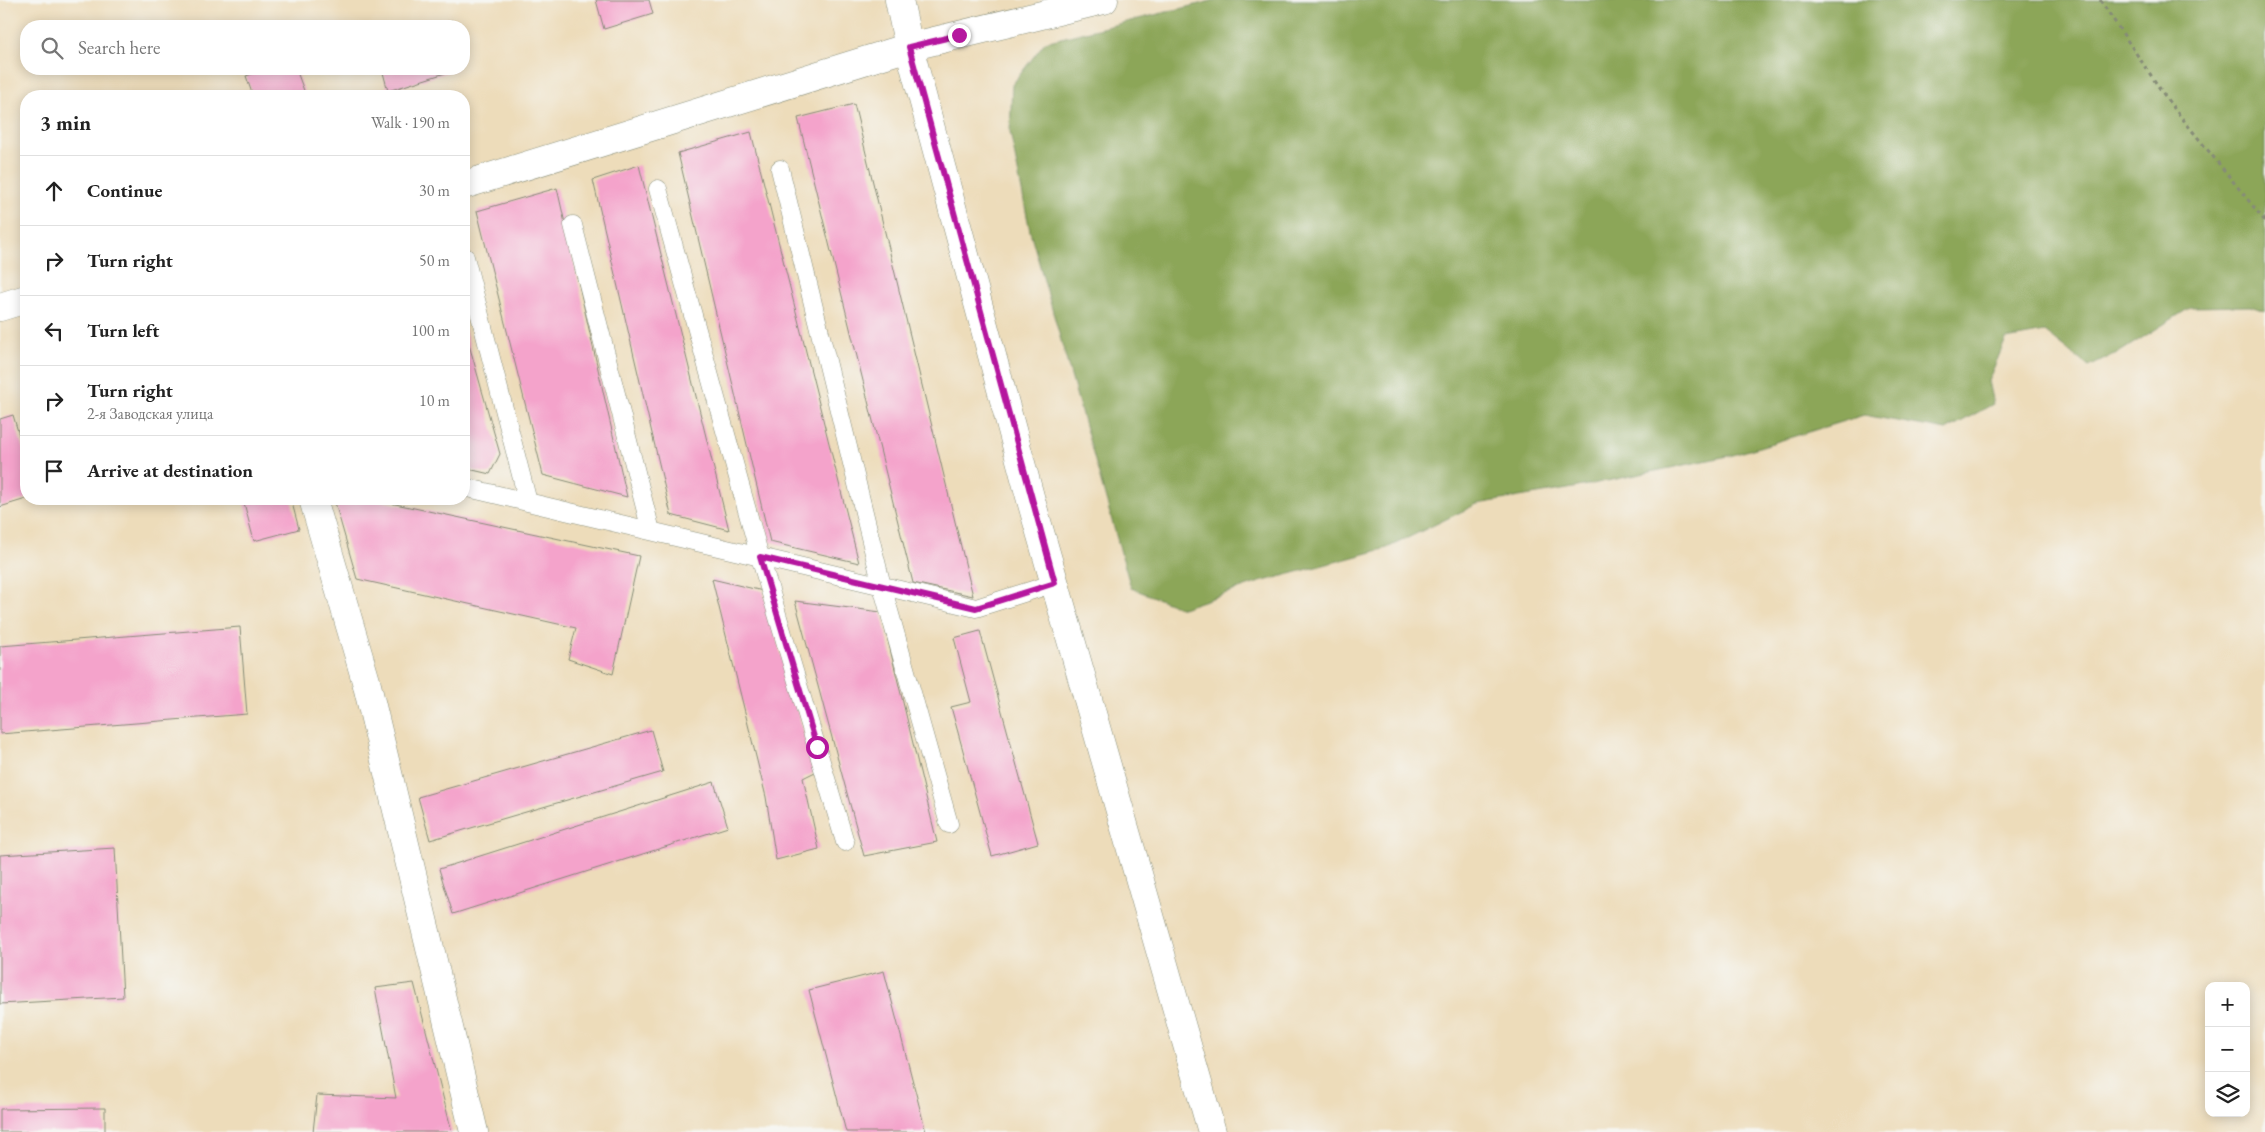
<!DOCTYPE html>
<meta charset="utf-8">
<style>
:root{--surface:#fff;--page:#f2f2f2;--text:#222;--muted:#767676;--line:#e0e0e0}
body{margin:0;font-family:"EB Garamond",serif;background:var(--page);color:var(--text)}
.controls{position:absolute;right:15px;bottom:15px;display:grid;overflow:hidden;border-radius:10px;box-shadow:0 2px 12px #0003}
.controls button{width:45px;height:45px;display:grid;place-items:center;padding:0;border:0;border-bottom:1px solid var(--line);background:var(--surface);color:var(--text);font:25px sans-serif}
.stop{position:absolute;width:15px;height:15px;margin:-11px;border:4px solid #b5179e;border-radius:50%;background:#fff}
.stop.end{background:#b5179e;border-color:#fff;box-shadow:0 1px 5px #0008}
.list{margin:0;padding:0;list-style:none}
h2{display:flex;justify-content:space-between;align-items:center;height:65px;margin:0;padding:0 20px;font-size:21px}
h2 small{font-size:16px;font-weight:400;color:var(--muted)}
.list li{display:grid;grid-template-columns:32px 1fr auto;gap:15px;align-items:center;box-sizing:border-box;height:70px;padding:0 20px;border-top:1px solid var(--line)}
.list b{display:block;font-size:19px;white-space:nowrap}
.list p{margin:0;font-size:16px;white-space:nowrap;color:var(--muted)}
.list em{font-size:16px;font-style:normal;color:var(--muted)}
.icon{flex:none;width:28px;height:28px;fill:none;stroke:currentColor;stroke-width:2;stroke-linecap:round;stroke-linejoin:round}
.map{position:relative;flex:none;width:2265px;height:1132px;overflow:hidden}
.search{position:absolute;background:var(--surface);box-shadow:0 2px 12px #0003;left:20px;top:20px;width:450px;height:55px;display:flex;align-items:center;gap:12px;box-sizing:border-box;padding:0 18px;border-radius:20px;color:var(--muted);font-size:19px}
.panel{position:absolute;background:var(--surface);box-shadow:0 2px 12px #0003;left:20px;top:90px;width:450px;height:415px;border-radius:20px}
.map>svg:first-child{display:block}
</style>
<div class="map">
<svg width="2265" height="1132" viewBox="0 0 2265 1132">
<rect width="100%" height="100%" fill="#f6f6f2"/>
<filter id="ink" filterUnits="userSpaceOnUse"><feTurbulence type="fractalNoise" baseFrequency=".02" numOctaves="2"/><feDisplacementMap in="SourceGraphic" scale="10" xChannelSelector="R" yChannelSelector="G"/><feConvolveMatrix kernelMatrix="1 2 1 2 8 2 1 2 1" color-interpolation-filters="sRGB"/></filter>
<filter id="wash" filterUnits="userSpaceOnUse"><feTurbulence type="fractalNoise" baseFrequency=".0096" numOctaves="4" result="noise"/><feDisplacementMap in="SourceGraphic" scale="20" xChannelSelector="R" yChannelSelector="G"/><feGaussianBlur stdDeviation="1.12" result="paint"/><feColorMatrix in="noise" values="0 0 0 0 0 0 0 0 0 0 0 0 0 0 0 0 0 1.4 0 .05"/><feComposite in="paint" operator="in"/></filter>
<g filter="url(#wash)">
<rect width="100%" height="100%" fill="#eddcba"/>
<!-- forest -->
<path fill="#8ca659" stroke="#567246" d="M1215,0H2265V311L2250,306L2191,307L2123,350L2089,367L2045,332L2006,339L1988,381L1993,404L1946,430L1864,415L1733,455L1568,489L1477,504L1387,548L1260,582L1182,608L1131,588L1030,231L1010,132L1012,85L1045,42Z"/>
<g id="blocks">
<!-- building -->
<path fill="#f4a3cb" d="M596,0H649L653,14L604,29Z
M452,20L454,26H434Z
M266,69H296L306,96H253L246,76Z
M382,69H458L388,91Z
M854,104L973,596L913,583L798,118Z
M751,132L859,563L770,542L678,153Z
M639,165L729,530L671,515L593,180Z
M557,188L627,497L543,475L477,211Z
M464,327L500,454L490,474L464,468Z
M13,415L26,458V499L0,507V419Z
M243,499H291L299,529L254,541Z
M334,499H372L639,556L613,674L568,659L576,628L357,579Z
M712,579L763,591L815,772L803,778L819,849L776,860L766,797Z
M795,601L881,612L937,842L864,856Z
M240,627L247,714L0,734V646Z
M980,631L1038,843L992,856L951,707L971,702L954,638Z
M651,730L663,772L430,840L418,797Z
M714,782L728,827L453,914L439,869Z
M115,848L123,997L0,1004V855Z
M884,971L926,1132H846L809,990Z
M414,983L452,1132H313L317,1095L396,1098L375,988Z
M105,1108V1132H0V1109Z"/>
</g>
</g>
<g filter="url(#ink)">
<use href="#blocks" fill-opacity="0" stroke="#868c77" stroke-width="1"/>
<g fill="none" stroke-linecap="round" stroke-linejoin="round">
<defs>
<path id="service" d="M780,169L882,586L949,824
M658,189L760,557L845,842
M573,225L651,531
M465,257L528,502
M464,487L976,608L1055,583"/>
<path id="minor" d="M899,0L909,47L1032,504L1212,1132
M464,185L909,47L1104,0
M0,307L26,299
M313,499L366,681L474,1132"/>
</defs>
<!-- service casing -->
<use href="#service" stroke="#868c77" stroke-width="19"/>
<!-- minor casing -->
<use href="#minor" stroke="#868c77" stroke-width="29"/>
<!-- path -->
<path stroke="#868c77" stroke-width="3" stroke-dasharray="4 4" stroke-linecap="butt" d="M2100,0L2169,102L2265,221"/>
<!-- service -->
<use href="#service" stroke="#fff" stroke-width="18"/>
<!-- minor -->
<use href="#minor" stroke="#fff" stroke-width="28"/>
</g>
</g>
<g fill="none" stroke-linecap="round" stroke-linejoin="round" filter="url(#ink)">
<!-- route -->
<path stroke="#b5179e" stroke-width="6" d="M817,747L760,557L976,608L1055,583L909,47L959,35"/>
</g>
</svg>
<div class="controls">
<button>+</button>
<button>−</button>
<button><svg class="icon" aria-label="layers" viewBox="0 0 24 24"><path d="M12 4l9 5-9 5-9-5zM3 14l9 5 9-5"/></svg></button>
</div>
<div class="stop" style="left:817px;top:747px"></div>
<div class="stop end" style="left:959px;top:35px"></div>
<div class="search"><svg class="icon" aria-label="search" viewBox="0 0 24 24"><circle cx="10" cy="10" r="6"/><path d="M15 15l6 6"/></svg>Search here</div>
<section class="panel">
<h2>3 min<small>Walk · 190 m</small></h2>
<ul class="list">
<li><svg class="icon" aria-label="ahead" viewBox="0 0 24 24"><path d="M12 20V5M6 11l6-6 6 6"/></svg><div><b>Continue</b></div><em>30 m</em></li>
<li><svg class="icon" aria-label="right" viewBox="0 0 24 24"><path d="M7 20v-9h11M14 6l5 5-5 5"/></svg><div><b>Turn right</b></div><em>50 m</em></li>
<li><svg class="icon" aria-label="left" viewBox="0 0 24 24"><path d="M17 20v-9H6M10 6l-5 5 5 5"/></svg><div><b>Turn left</b></div><em>100 m</em></li>
<li><svg class="icon" aria-label="right" viewBox="0 0 24 24"><path d="M7 20v-9h11M14 6l5 5-5 5"/></svg><div><b>Turn right</b><p>2-я Заводская улица</p></div><em>10 m</em></li>
<li><svg class="icon" aria-label="arrive" viewBox="0 0 24 24"><path d="M6 21V4h12l-3 4 3 4H6"/></svg><div><b>Arrive at destination</b></div></li>
</ul>
</section>
</div>
